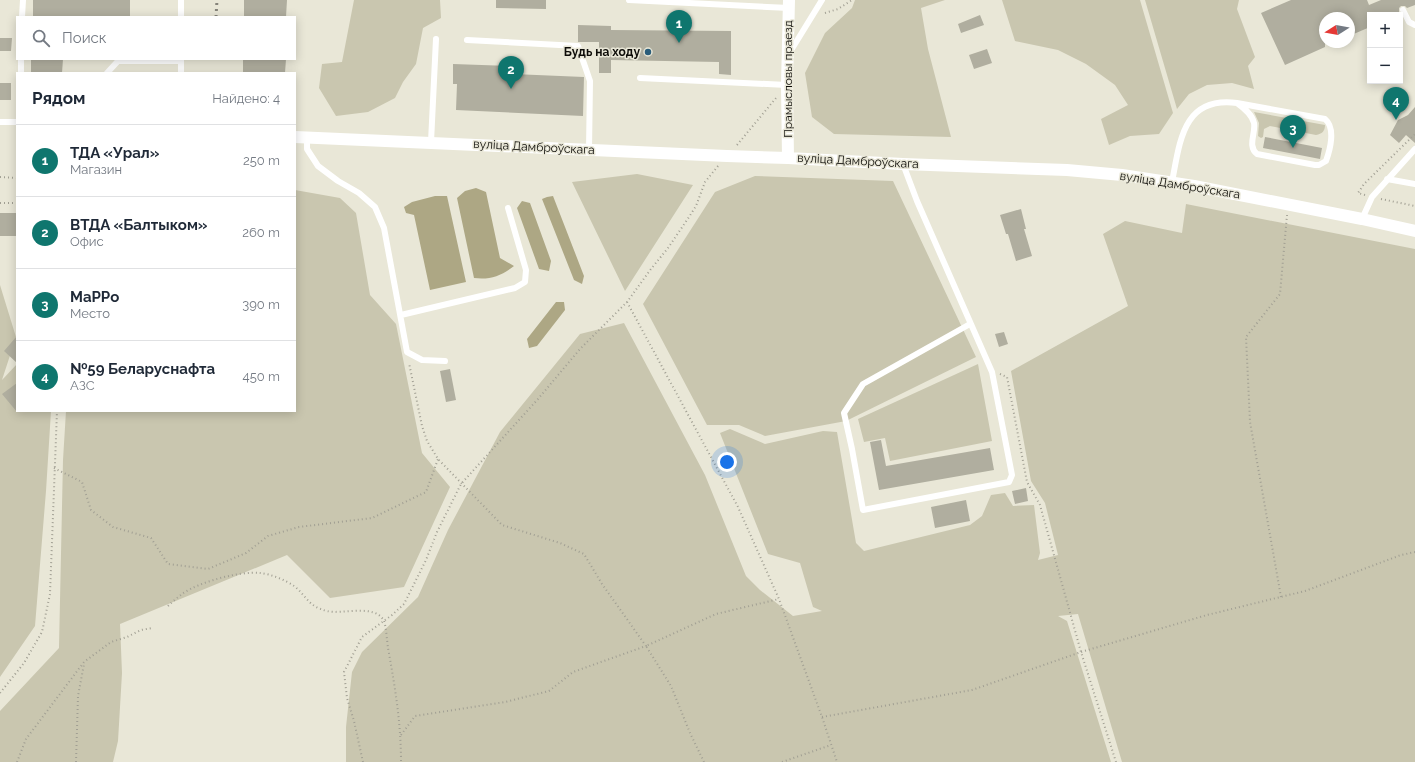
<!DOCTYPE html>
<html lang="ru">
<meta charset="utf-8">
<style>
:root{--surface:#fff;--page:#f2f2f3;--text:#1f2937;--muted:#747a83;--line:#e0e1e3;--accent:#0f766e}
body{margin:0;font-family:Raleway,sans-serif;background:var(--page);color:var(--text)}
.controls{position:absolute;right:12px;top:12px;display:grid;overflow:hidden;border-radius:0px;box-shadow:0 2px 10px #0003}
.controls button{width:36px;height:36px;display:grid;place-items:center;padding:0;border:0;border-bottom:1px solid var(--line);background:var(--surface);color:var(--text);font:20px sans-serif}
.compass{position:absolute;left:1319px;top:12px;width:36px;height:36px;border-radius:50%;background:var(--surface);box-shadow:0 2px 10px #0003;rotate:259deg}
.you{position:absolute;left:727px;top:462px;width:14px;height:14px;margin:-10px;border:3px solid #fff;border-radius:50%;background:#1a73e8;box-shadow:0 0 0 6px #1a73e833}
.badge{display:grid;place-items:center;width:26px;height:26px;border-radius:50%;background:var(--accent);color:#fff;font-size:13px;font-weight:700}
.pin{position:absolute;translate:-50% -33px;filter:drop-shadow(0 1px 2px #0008)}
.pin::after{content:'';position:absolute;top:21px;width:14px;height:12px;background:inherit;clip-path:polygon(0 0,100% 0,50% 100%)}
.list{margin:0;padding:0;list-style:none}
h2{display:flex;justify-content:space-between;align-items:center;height:52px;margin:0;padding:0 16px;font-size:17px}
h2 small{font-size:13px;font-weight:400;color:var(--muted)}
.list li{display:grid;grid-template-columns:26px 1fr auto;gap:12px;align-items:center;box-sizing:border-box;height:72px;padding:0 16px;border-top:1px solid var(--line)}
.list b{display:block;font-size:15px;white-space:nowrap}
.list p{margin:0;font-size:13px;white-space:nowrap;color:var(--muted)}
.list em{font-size:13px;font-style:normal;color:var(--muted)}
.icon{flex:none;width:22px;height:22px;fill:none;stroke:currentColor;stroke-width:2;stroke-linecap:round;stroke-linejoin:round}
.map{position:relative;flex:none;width:1415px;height:762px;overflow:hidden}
.search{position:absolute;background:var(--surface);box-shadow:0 2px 10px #0003;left:16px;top:16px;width:280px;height:44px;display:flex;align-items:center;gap:10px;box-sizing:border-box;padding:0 14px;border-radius:0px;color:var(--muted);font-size:15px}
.panel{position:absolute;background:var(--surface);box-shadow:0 2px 10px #0003;left:16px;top:72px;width:280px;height:340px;border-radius:0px}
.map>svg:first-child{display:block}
</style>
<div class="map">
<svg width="1415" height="762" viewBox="0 0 1415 762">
<rect width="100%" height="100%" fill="#e9e7d7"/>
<!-- green -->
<path fill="#c9c6af" d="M354,0H440L441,18L423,28L416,64L403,82L395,98L368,112L336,116L319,88L322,64L342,62Z
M855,0H945L921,8L928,49L951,137L834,134L812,117L805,73L825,33L852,8Z
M1002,0H1140L1173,113L1159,134L1130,136L1109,145L1101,119L1128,105L1115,85L1086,64L1058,50L1015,41Z
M1145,0H1239L1237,9L1255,57L1248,66L1254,89L1232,83L1207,85L1189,94L1177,109Z
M1254,112L1325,125C1325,131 1322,134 1316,135L1270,126L1264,129L1263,137L1261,138L1258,136L1259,123Z
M637,174L693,185L625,291L572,182Z
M755,176L893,181L976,357L846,421L765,436L739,425H707L643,304L715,192Z
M295,190L340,198L356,213L370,295L396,324L422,453L450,487L404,587L330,598L287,555L120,624L122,673L118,741L113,762H0V711L59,648L63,460L66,411H295Z
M1186,204L1415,249V762H1122L1078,614L1058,616L1067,621L1111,762H346V727L352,672L362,652L418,597L448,530L500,432L580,334L624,323L705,475L746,576L760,590L793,616L822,611L813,607L800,563L768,554L720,433L730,429L765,444L823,431L837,432L856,543L864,551L970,525L982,516L991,495L1005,493L1013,506L1034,505L1040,553L1038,560L1058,555L1045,503L1031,481L1011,371L1128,306L1103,234L1125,221L1182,233Z
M0,285L16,337L2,380L17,364V411H51L46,491L35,626L0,677Z
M978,364L992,441L890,461L885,438L864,442L858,419Z"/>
<!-- water -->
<path fill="#ada784" d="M476,188L486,192L500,258L514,266C501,276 490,280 474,278L457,198L465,191Z
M435,196H447L466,282L430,290L414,215L406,213L404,207L412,202Z
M553,196L584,276L582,284L574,280L542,199L547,197Z
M522,201L530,203L551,261L549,271L539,269L517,208Z
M556,302H564L565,310L537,346L529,348L527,339Z"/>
<!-- building -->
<path fill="#b0ae9f" d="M33,0H130V17H33Z
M244,0H287L286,17H244Z
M496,0H546V9L496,8Z
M1291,0H1367L1369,5L1381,0H1415V5L1407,8L1405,6H1401L1399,8V12L1393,15H1370V27L1349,36V18H1325V47L1285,65L1261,13Z
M980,15L984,25L961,33L958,24Z
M578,25L611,26V30L731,31V75L719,74V62L611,60V73H599V42H578Z
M0,38H12L11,51H0Z
M987,49L992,63L974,69L969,55Z
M31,59H63L62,73H31Z
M243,59H286L285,73H243Z
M453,64L513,66V74L584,77L583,116L456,110L457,84H453Z
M0,83H11V100H0Z
M1415,107V143L1406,135L1399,143L1390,135L1398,120L1408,115Z
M1265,137L1322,148L1320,159L1263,148Z
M1021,209L1026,229H1024L1032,256L1016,261L1008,234H1006L1000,215Z
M0,213H17V236H0Z
M1004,332L1008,344L999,347L995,334Z
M17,336V363L4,351Z
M450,369L456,400L446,402L440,371Z
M17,383V412L2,394Z
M881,440L886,466L990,448L994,470L879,490L870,442Z
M1026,488L1028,501L1015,504L1012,491Z
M966,500L970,521L935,528L931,507Z"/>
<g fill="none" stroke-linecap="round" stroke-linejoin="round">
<!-- path -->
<path stroke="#a19f93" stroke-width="2" stroke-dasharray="1 3" stroke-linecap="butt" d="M825,13L838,9L852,0
M737,145L776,98
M0,177L17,178
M1365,195L1358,193L1364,184L1415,134
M1381,199L1415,206
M0,203H17
M627,302L738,507L779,599L822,717L837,762
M1000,374L1007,377L1027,482L1040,505L1081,652L1116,762
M54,468L82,482L91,510L113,527L151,538L168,564L208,569L246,553L268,536L299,527L372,518L426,492L438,459
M1281,597L1250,422L1246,337L1280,294L1287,215
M168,606C172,602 177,598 182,594C199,582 239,571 260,573C271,574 285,580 294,586C307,596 307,606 327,611C342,615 375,603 384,621C386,626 387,641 388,648C395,687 401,722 401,762
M0,693L24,663L42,632L50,594L57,411
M822,717L972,690L1081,652L1207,615L1305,591L1401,555L1415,552
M401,735L415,716L505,702L549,691L573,672L646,646L602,584L584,554L560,543L502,525L438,459L427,441L422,426L409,363
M17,762L26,739L84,662L111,642L127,637L141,630L152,628
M76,762L78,696L84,664
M363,762L354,721L347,698L344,672L362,637L392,615L404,604L426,560L437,532L461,484L538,399L580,349L627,302L651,269L668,248L689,217L696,206L705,182L718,166
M704,762L690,733L671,686L646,646L716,614L779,599
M782,762L831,745"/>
<!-- lane -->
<path stroke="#fff" stroke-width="6" d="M181,0V17
M629,0L789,8
M1403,10L1409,22L1415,25
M22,17L23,0
M467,40L578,46L590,81L589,150
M790,52L822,0
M181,59V73
M21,73V59
M107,73L118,61H181
M640,78L787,85
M1237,103L1325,119C1336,128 1330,150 1326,161L1319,165H1315L1257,154C1247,146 1256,133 1254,123C1252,114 1244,108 1237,103Z
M0,122H17
M307,137V149L318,166L338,181L359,193L375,207L384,228L407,352L422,360L445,361
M431,142L436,39
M903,164L917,201L992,372L1012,475L1009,482L863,510L852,449L844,413L863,384L970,324
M1387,179L1415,184
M1172,182C1180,141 1183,96 1237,103
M1362,219L1372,197L1415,149
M401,315L515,288L525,282L526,270L508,208"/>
<!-- street -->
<path stroke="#fff" stroke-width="12" d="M295,137L727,156L788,158L903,164L1067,170L1122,175L1194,186L1362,219L1415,231
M788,158L787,85L789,0"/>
<!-- rail -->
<path stroke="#86847a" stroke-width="3" stroke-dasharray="2 4" stroke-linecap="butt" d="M216,17L217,0"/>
</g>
<!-- markers -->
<circle fill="#2a5d7a" stroke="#e9e7d7" stroke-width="1.5" cx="648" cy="52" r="4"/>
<g text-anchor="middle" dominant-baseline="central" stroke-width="3" stroke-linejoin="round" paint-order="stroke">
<!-- poi labels -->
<g font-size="12" font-weight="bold" fill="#0d0c08" stroke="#e9e7d7" text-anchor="end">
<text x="640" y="52">Будь на ходу</text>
</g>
<!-- street labels -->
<g font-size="12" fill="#0d0c08" stroke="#e9e7d7">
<text transform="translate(788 79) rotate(-90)">Прамысловы праезд</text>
<text transform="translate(534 147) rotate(3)">вуліца Дамброўскага</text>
<text transform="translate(858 161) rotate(3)">вуліца Дамброўскага</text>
<text transform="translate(1180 185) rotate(9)">вуліца Дамброўскага</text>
</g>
</g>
</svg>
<div class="controls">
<button>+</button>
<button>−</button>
</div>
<svg class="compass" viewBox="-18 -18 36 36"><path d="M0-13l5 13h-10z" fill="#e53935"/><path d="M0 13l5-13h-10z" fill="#747a83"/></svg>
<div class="you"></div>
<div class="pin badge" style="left:679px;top:43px">1</div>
<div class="pin badge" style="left:511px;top:89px">2</div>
<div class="pin badge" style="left:1293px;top:148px">3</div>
<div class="pin badge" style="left:1396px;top:120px">4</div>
<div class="search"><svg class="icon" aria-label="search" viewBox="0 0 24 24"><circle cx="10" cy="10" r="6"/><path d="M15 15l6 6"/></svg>Поиск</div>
<section class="panel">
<h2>Рядом<small>Найдено: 4</small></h2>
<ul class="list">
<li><span class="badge">1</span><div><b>ТДА «Урал»</b><p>Магазин</p></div><em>250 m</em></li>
<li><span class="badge">2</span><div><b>ВТДА «Балтыком»</b><p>Офис</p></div><em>260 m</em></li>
<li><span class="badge">3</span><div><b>МаРРо</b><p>Место</p></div><em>390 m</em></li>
<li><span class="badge">4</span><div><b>№59 Беларуснафта</b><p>АЗС</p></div><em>450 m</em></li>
</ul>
</section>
</div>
